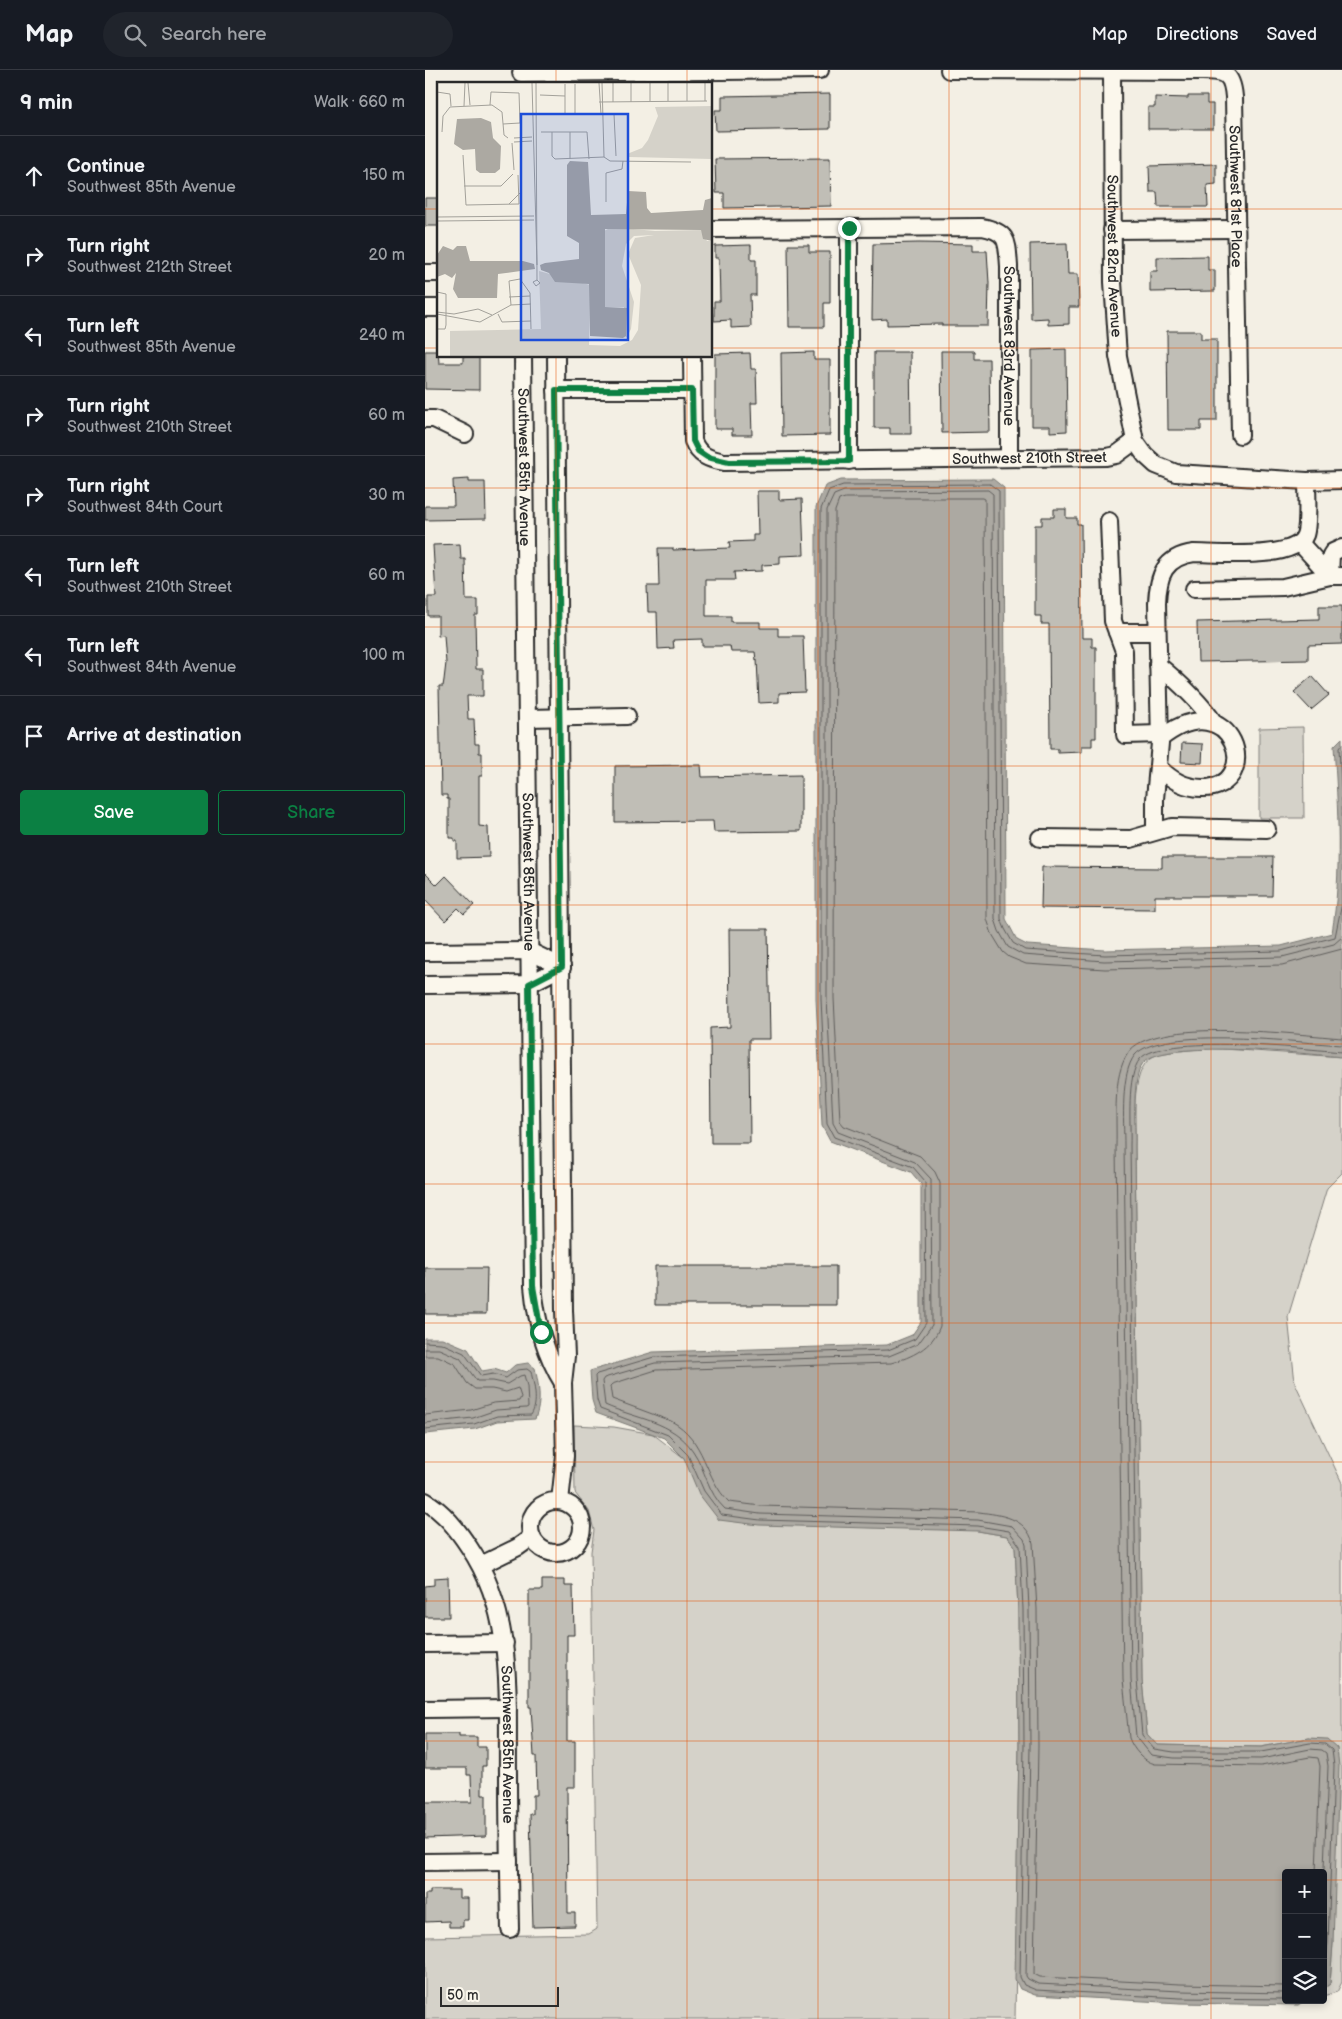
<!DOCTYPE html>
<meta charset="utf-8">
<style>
:root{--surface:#171b24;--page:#20242c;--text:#f1f3f6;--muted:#9ea1a6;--line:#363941;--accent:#0b8043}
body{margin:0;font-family:"Balsamiq Sans",sans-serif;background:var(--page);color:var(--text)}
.controls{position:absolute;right:15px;bottom:15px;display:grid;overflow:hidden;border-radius:5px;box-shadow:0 2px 8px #0003}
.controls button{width:45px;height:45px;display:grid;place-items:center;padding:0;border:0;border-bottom:1px solid var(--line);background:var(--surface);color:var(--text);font:25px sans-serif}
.scale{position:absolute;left:15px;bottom:12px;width:119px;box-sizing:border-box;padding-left:5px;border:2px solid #2b2b2b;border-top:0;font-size:14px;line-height:18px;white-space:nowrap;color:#2b2b2b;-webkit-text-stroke:4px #fbf7ec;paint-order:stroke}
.stop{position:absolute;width:15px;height:15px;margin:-11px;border:4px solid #0b8043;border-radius:50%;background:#fff}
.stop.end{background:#0b8043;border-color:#fff;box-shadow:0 1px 5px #0008}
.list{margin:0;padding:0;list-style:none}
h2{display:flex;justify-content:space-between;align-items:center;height:65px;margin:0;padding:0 20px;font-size:21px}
h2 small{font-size:16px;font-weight:400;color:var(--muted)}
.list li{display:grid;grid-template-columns:32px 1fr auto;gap:15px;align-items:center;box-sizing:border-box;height:80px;padding:0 20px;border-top:1px solid var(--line)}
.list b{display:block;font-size:19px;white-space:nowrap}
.list p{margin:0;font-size:16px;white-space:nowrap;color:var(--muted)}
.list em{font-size:16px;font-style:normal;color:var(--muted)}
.actions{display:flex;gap:10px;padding:15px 20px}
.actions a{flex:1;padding:11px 0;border:1px solid var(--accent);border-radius:5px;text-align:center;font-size:18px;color:var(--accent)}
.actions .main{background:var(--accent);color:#fff}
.icon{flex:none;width:28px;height:28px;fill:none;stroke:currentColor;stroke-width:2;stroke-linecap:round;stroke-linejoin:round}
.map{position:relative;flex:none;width:917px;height:1949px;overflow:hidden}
header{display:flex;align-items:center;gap:30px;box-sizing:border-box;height:70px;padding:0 25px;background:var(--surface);border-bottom:1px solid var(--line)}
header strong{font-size:24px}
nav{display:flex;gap:28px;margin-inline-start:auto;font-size:18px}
.search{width:350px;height:45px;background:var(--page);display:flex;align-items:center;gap:12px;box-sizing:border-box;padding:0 18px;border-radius:28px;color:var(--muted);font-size:19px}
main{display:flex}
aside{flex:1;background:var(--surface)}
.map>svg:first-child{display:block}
</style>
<header>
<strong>Map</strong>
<div class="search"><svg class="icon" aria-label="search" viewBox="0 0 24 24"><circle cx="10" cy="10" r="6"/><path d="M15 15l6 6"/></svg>Search here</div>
<nav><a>Map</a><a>Directions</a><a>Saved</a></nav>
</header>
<main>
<aside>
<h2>9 min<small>Walk · 660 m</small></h2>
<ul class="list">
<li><svg class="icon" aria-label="ahead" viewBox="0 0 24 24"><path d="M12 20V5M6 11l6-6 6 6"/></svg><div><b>Continue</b><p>Southwest 85th Avenue</p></div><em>150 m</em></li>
<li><svg class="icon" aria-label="right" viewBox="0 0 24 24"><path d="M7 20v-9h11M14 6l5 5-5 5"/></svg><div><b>Turn right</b><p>Southwest 212th Street</p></div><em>20 m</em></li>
<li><svg class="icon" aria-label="left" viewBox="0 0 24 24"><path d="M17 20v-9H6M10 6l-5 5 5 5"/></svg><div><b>Turn left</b><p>Southwest 85th Avenue</p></div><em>240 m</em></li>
<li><svg class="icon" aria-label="right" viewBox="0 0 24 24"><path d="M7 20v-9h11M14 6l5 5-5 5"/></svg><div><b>Turn right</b><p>Southwest 210th Street</p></div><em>60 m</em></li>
<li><svg class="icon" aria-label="right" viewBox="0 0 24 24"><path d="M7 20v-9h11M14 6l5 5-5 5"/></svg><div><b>Turn right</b><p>Southwest 84th Court</p></div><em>30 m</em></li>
<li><svg class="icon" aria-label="left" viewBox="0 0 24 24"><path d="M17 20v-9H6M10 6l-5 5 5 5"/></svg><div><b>Turn left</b><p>Southwest 210th Street</p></div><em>60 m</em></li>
<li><svg class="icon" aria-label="left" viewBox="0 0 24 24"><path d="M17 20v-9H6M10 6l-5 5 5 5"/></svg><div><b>Turn left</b><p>Southwest 84th Avenue</p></div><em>100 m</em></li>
<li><svg class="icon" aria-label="arrive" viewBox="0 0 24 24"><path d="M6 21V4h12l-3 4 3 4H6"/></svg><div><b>Arrive at destination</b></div></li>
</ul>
<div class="actions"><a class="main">Save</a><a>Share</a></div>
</aside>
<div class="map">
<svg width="917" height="1949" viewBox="0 0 917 1949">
<rect width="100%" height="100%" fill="#f3efe4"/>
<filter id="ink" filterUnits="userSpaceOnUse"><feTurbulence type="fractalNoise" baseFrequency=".02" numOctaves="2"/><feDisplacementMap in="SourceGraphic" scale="10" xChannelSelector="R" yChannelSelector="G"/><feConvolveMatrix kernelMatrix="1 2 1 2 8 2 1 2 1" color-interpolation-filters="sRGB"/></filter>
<g filter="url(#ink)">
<!-- green -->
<path fill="#d5d2c9" stroke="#807e7a" d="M878,657L879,748H834V658Z
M784,978L917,987V1103L902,1118L863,1247L870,1313L917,1413V1912L912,1922L898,1926V1919L905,1914L908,1873L885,1668L836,1677L731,1675L722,1664L717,1610L710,1076C711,1051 703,992 734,984C750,981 767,980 784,978Z
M149,1355L189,1357L228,1364L259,1388L553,1461L582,1466L590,1476L593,1539L594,1676L590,1949H0V1867L164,1864L172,1859L166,1482L169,1460L164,1441L150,1423Z"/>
<!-- water -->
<path fill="#aca9a2" stroke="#787772" d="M568,409L579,418L581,849L592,870L602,875L680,880L856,876L907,863C917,802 913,738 909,676L917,668V987C883,984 738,968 718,993C706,1009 711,1055 710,1076L717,1610L722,1664L732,1675L836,1677L884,1668L902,1669L912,1678L914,1696L908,1873L905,1914L898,1919V1803H861V1930H881L873,1935L755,1933L610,1925L595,1919L590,1909L594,1676L593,1539L590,1476L582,1466L553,1461L334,1455L294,1450L274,1424L259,1388L239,1368L171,1343L167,1330L165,1301L228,1282L462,1275L487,1265L496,1252V1114L486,1102L405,1071L397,1056L391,929V437L400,416L416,410Z
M0,1268H17L43,1279L57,1301L69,1299L81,1303L90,1295L103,1293L110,1298C114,1316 117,1332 110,1349L72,1351L50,1359L0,1364Z"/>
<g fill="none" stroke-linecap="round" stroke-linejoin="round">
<!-- shore -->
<path stroke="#5f5d5b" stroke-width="1" d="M917,674L914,678L917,731
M0,1272L16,1273L39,1283L56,1306L68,1304L81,1308L92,1300L102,1299L106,1302C109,1315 114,1333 106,1345L72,1346L49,1354L0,1359
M0,1279H14L35,1288L52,1311H68L82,1314L95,1306L99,1305L102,1316L103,1337L101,1338L71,1340L48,1348L0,1353
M0,1286H13L30,1294L42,1313L50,1319H67L81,1322L93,1318L96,1327L94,1331L68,1333L46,1340L0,1345
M891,1803L895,1696L893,1688L885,1687L836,1696L730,1694C718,1691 708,1679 704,1668L698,1610L691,1076C692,1048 687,1007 703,983C726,946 876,965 917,968
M898,1824L903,1696L901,1683L897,1680L885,1679L836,1689L749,1688L726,1685L711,1666L706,1610L699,1075C699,1052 695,1003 710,985C736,955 877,973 917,975
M898,1913L903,1873L909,1696L907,1680L900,1674L885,1673L836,1682H749L729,1679L717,1665L712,1610L705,1075C706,1054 701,1006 715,989C737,963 881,979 917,982
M861,1916L755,1914L615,1907L609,1904L613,1676L612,1539L608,1473C601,1447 576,1445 554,1442L336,1436L304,1432C279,1408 281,1369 246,1351L187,1329L185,1316L187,1314L231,1300L466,1293C487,1287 507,1278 515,1256V1113L510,1102L495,1086L419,1056L415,1051L409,928L410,441L414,430L420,428H558L560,429L562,849L567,864L578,882L584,887L601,894L680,899L857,895L917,879
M861,1923L755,1921L613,1914L603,1909L601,1906L605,1676L604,1539L601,1475L599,1469L587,1456L553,1450L335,1444L300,1439C282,1422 281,1400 268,1381C248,1351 211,1349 180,1335L177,1311L179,1308L230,1293L464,1286L493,1274L507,1255L506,1109L490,1092L413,1062L408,1053L402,928V440L409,425L419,421L563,420L568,424L570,849L574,861L583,877L598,885L679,891L857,887L909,874L917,867
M861,1929L755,1928L611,1920L599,1915L595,1907L599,1676L598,1539L595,1476L584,1461L553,1456L335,1450L297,1445L279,1421L263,1385L243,1365L175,1339L172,1330L170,1306L172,1304L229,1287L463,1280L490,1269L501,1253L500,1111L488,1097L409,1067L402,1054L396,929V439L404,420L418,415L565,414L574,421L576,849L580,859L588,873L600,880L680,885L856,881L910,867L917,833V821"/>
</g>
<!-- building -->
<path fill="#c0beb6" stroke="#2b2b2b" d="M405,24V59L291,61L290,40H297V26Z
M763,26H782V34H788V59H723V37H730V27L763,28Z
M405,88L406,136L299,138V123H291L290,89Z
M791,94V114L782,115L783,137H733L732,122H725L724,96Z
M0,128H14V156H0Z
M494,173L548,174V181H562L564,213L563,256H517V254L462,255V249L447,250L448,174Z
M642,173L643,204H653L654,237H644V254L623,255V248L606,249L605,174Z
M326,175V190H331V225H325L326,257L306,258V250L289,251V231H295L294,188H290V176Z
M363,175H384V182H405V233H399V257H364Z
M783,186V200H790V221L725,222V201H732V187Z
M742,261H776V269H792V351H776V360H743Z
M641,279L642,361L625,362V356H607V280Z
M0,281H13L14,293H38V286H54V320L0,319Z
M516,281H549V289H564L565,362L517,363Z
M389,282V290H405V365L357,366L356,283Z
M449,282H485L486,364H465V358H449Z
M325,283L326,299H331L332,333H326L327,365H307V359H290V284Z
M44,409V412H60L61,449L0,450V436H29L28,410Z
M332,421H354V430L377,429L379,485L355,486V494L337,495V501L309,502L310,510H281V546H306V552H335V558H353V566H378L380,622L354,623V632L334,633L332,589L331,590L330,582H306L305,576H277V569L248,570L249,578L233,579L232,542H223L222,516H234L233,478H248V480L305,478L304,472L328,471V465H333Z
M629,439H641V448H652V454H656L657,568H667V577H671V668H667V676H657V682L633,683V679H625L624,554H616V546H610V455H617V447H629Z
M35,474L36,489H40L41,530H53V545H50L51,599H58V626H42L43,649H49L50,674H54V683H57V706H54V756L63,757L64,787L32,788V771H29V768H24V729H22V725H16L14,616H18L19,610L21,593L19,565L13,566V546H3V527H11L8,475Z
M894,536H917V574L883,575V590L773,592L772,552L894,549Z
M887,606L904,625L886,640L869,622Z
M757,673L778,674L777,693L756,692Z
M276,695L277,707L376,705V761L289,762L288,751L190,752V696Z
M737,787H848L847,826H730V839L616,838L617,797L737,798Z
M0,803L12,815L21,806L49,835L39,844L33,838L20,851L0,830Z
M304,859H343L345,969H324L325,1073H286L285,958L305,957Z
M230,1196H411V1235H230Z
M0,1198H62L61,1244H0Z
M23,1507L24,1547H0V1516L9,1515V1508Z
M117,1510H140V1516H148L149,1565H142V1671H150V1717H142L143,1843H150V1856L108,1857L105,1744H108V1725H112L111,1686H109L106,1637H104V1520H117Z
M0,1664H34V1667H52V1677H61V1696H57V1725H61V1766L0,1768V1732H47L46,1705H42V1698H0Z
M5,1820H34V1828H43V1850H38V1857H24V1851L0,1852V1824H5Z"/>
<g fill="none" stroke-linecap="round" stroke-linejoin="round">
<defs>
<g id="minor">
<path id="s1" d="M524,0L777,1C800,1 807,3 809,27L815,365"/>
<path id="s2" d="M687,0L688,212L693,286L710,371L720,385L731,395L751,403L882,411L917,410"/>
<path d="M96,3L395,0"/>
<path d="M424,158V391"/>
<path id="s3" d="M286,159L557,157C584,162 582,172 584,196V388"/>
<path d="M687,160L811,159"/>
<path d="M0,203H14"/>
<path d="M0,238H14"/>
<path id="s4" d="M98,286L108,1216C111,1250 120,1284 138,1313"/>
<path d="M131,286L139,1240L141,1286L138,1313L140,1386L135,1431"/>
<path id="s5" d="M267,286L268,371C274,386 284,389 299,392L681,387L691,385L710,371"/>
<path d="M131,320H267"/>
<path d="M0,349H9L40,364"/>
<path d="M684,451L688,551L699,581L700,665L735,664"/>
<path d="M917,478L908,482L906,485L905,506H917"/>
<path d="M769,519L858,517L905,506L875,473"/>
<path d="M692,562H732"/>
<path d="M733,595C754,612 775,632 790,654"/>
<path d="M102,648L202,646"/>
<path d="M734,698C747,710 759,718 778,718C840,718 809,610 735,669"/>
<path d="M730,761V729L735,673L732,533C733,506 739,487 769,483C792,483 871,491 880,465C884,455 882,423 882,411"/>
<path d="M615,768L706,769L747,757L842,759"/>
<path d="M0,882L104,881L137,897"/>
<path d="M0,915L104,914L137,897"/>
<path id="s6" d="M0,1431C19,1442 32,1459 44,1477C90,1545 82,1625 83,1704C83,1755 84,1807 85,1859"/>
<circle cx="131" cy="1457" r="26"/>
<path d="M56,1495L93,1477L107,1467"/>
<path d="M0,1574L80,1573"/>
<path d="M0,1639L83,1638"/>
<path d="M0,1792L84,1791"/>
</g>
</defs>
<!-- minor casing -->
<use href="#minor" stroke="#2b2b2b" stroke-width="20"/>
<!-- minor -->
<use href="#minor" stroke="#fbf7ec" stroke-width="16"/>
</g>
</g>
<g fill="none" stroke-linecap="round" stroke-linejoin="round" filter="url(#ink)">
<!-- route -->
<path stroke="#0b8043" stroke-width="6" d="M116,1262L108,1216L104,914L137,897L131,320H267L268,371L273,381L282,387L304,392L424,391V158"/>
</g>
<!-- grid -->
<path fill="none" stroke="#e8590c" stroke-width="1" stroke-opacity="0.55" d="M131,0V14M262,0V14M393,0V1949M524,0V1949M655,0V1949M786,0V1949M0,139H14M286,139H917M0,278H14M286,278H917M131,286V1949M262,286V1949M0,418H917M0,557H917M0,696H917M0,835H917M0,974H917M0,1114H917M0,1253H917M0,1392H917M0,1531H917M0,1671H917M0,1810H861M898,1810H917"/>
<g text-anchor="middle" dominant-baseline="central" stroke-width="4" stroke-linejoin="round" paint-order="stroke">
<!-- street labels -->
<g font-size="15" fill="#2b2b2b" stroke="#fbf7ec">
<text stroke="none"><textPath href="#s1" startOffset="401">Southwest 81st Place</textPath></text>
<text stroke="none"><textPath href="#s2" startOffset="186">Southwest 82nd Avenue</textPath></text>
<text stroke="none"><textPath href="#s3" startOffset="405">Southwest 83rd Avenue</textPath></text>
<text stroke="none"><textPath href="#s5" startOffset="430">Southwest 210th Street</textPath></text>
<text stroke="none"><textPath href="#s4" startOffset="111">Southwest 85th Avenue</textPath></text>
<text stroke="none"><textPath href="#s4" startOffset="516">Southwest 85th Avenue</textPath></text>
<text stroke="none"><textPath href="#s6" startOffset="269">Southwest 85th Avenue</textPath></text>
</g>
</g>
<!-- overview -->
<g transform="translate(12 12)">
<rect width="275" height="275" fill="#f3efe4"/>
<path d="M275,24V77L192,75L190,72L205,66L211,58L221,34L218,25ZM175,145L218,149L264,148L270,159H275V274H13V249L104,247L102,189L153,203L152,263L183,264L195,258L201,248L204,203L191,172L198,156L217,153L197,154L189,162L185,184L197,220L194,247L190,255L186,256L189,254L187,225H168L167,149Z" fill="#d5d2c9"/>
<path d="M44,36L54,40L56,56L64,64L63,87L58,91H43L39,88L38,67L26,68L17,62L20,37ZM133,79L151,80L154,133L189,132L191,109L209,110L210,126L214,131L266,128L268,118L275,116V159L266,157L264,148L168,147V225L190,226L189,254L186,256L153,254L152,202L118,200L112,191L104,188L103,183L108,181L142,177V161L130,154V83ZM6,164L16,168L20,164H29L33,179H86L97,182L98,187L61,192L60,216H21L16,207L19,191L15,196L8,192L0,195V173Z" fill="#aca9a2"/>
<path fill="none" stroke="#a3a19a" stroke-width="1" d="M31,1L33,23M95,1L100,183M99,1L100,198L103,201L99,204L96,200L100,198M162,1L164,32M165,1L167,75M176,1V20M194,1V20M213,1V19M231,1V19M250,1V19M268,1V19M128,2V32M138,2V32M0,10L13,12L14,24M103,13L128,14M162,20L270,19M53,23L54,10L82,11L83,41L66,42M27,24L28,1M98,32H177L179,74M5,50L6,34L13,25L55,23L65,30L67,53L71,56M104,50H150L152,77M115,50V74L118,77L167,75L173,79L254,80M133,50V77M77,56L95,55M77,60L95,59M75,61L77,88M26,73L29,123L82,122L81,93M27,104H64L76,92M169,120V91L185,87L186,79M72,122L83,111M0,135L97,134M0,139L97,138M0,210L9,212V243L8,247H0M72,215L93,214M74,223L72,199L83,197L93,211L94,247M0,230L17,232L41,227L55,233M0,232L43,240L74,223L94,222M61,232L65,240L94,239"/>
<path fill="#1d4ed8" fill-opacity="0.15" stroke="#1d4ed8" stroke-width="2.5" d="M84,32H191V258H84Z"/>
<rect width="275" height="275" fill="none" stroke="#2b2b2b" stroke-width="2.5"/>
</g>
</svg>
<div class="controls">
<button>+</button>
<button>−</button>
<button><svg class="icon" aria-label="layers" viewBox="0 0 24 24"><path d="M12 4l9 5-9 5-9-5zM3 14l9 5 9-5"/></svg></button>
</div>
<div class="scale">50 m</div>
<div class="stop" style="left:116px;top:1262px"></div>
<div class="stop end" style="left:424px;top:158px"></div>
</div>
</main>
